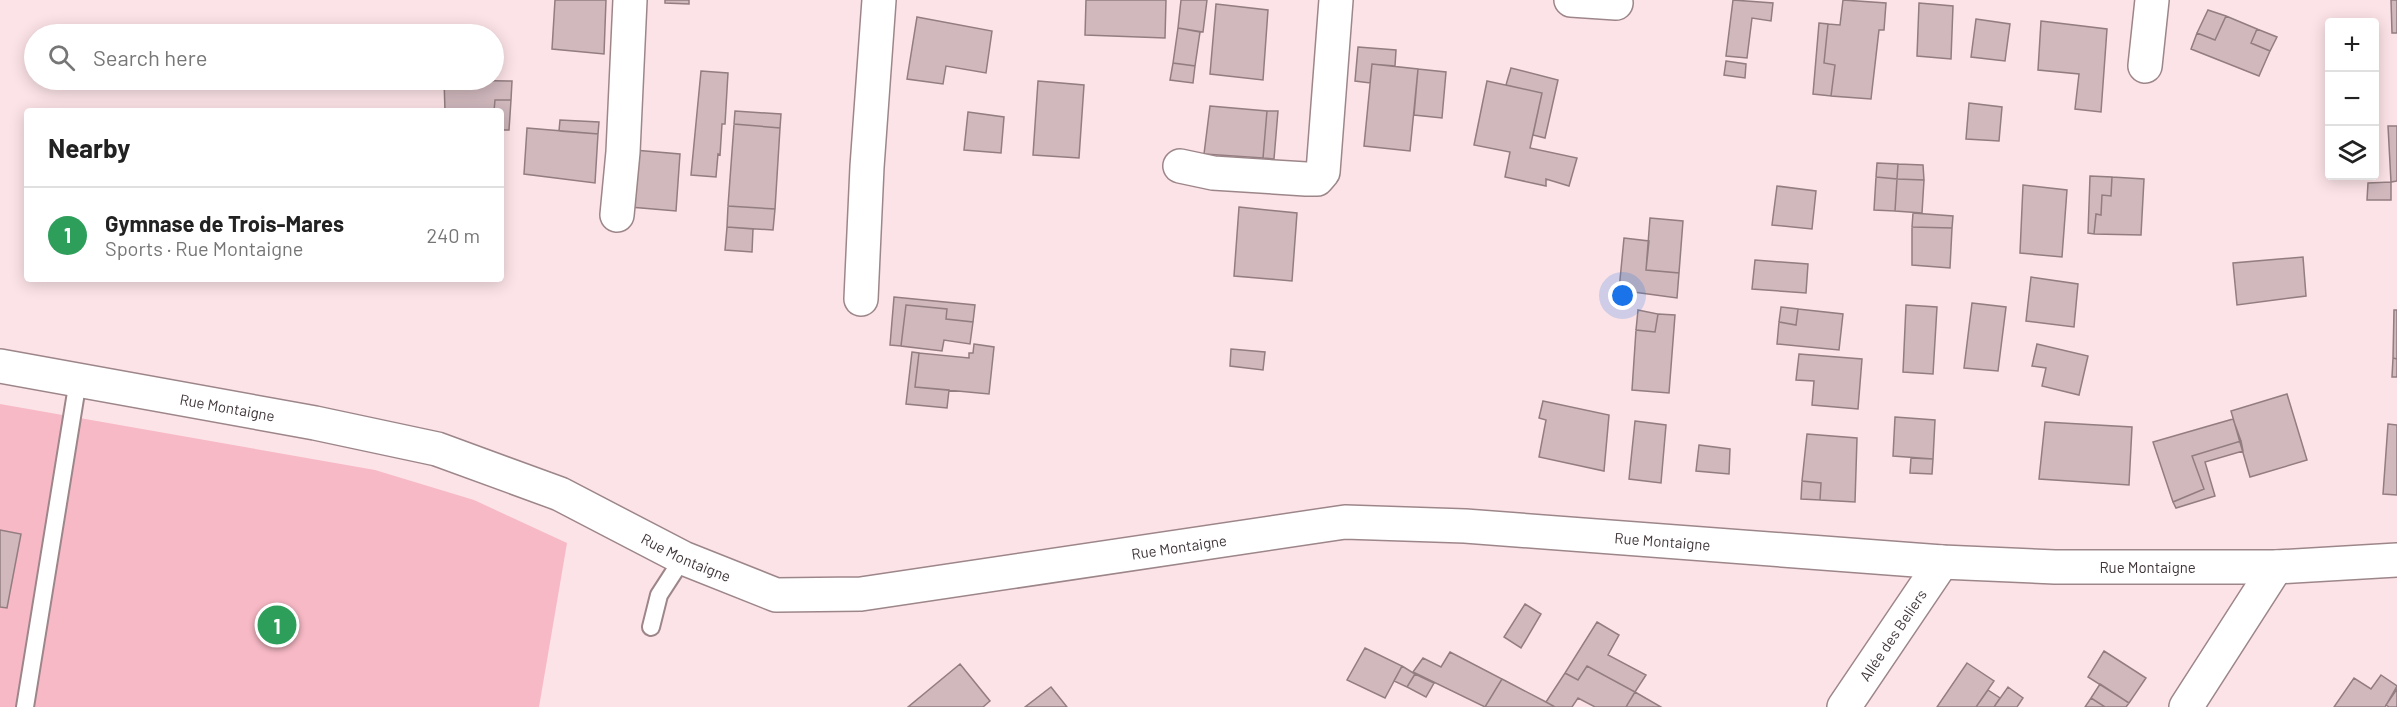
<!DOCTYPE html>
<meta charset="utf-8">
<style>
:root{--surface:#fff;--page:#f2f2f2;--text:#222;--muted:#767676;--line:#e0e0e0;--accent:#488e86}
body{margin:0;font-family:Barlow,sans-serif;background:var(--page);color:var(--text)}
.controls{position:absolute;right:18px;top:18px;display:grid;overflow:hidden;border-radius:6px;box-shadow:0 3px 15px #0003}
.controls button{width:54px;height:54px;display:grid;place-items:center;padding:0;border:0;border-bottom:2px solid var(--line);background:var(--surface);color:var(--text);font:30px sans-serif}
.you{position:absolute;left:1623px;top:296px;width:21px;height:21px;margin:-15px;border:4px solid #fff;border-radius:50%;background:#1a73e8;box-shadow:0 0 0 9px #1a73e833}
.badge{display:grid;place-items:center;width:39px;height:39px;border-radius:50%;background:var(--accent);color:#fff;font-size:20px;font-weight:700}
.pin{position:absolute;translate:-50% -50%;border:3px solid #fff;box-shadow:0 2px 6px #0006}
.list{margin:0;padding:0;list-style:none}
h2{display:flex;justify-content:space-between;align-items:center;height:78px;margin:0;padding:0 24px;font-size:26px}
h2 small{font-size:20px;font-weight:400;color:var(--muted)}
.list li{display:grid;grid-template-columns:39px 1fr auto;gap:18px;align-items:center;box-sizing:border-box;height:96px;padding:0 24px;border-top:2px solid var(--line)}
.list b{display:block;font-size:22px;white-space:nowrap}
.list p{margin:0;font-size:20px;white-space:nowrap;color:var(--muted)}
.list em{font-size:20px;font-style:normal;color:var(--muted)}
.icon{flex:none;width:33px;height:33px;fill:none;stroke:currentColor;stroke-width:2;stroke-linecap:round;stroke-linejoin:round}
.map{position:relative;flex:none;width:2397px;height:707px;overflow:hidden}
.search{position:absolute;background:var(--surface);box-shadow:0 3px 15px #0003;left:24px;top:24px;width:480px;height:66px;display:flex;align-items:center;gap:15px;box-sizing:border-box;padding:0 21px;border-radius:33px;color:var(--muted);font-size:22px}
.panel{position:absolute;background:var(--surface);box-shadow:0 3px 15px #0003;left:24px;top:108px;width:480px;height:174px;border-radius:6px}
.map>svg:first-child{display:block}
</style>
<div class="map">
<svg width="2397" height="707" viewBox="0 0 2397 707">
<rect width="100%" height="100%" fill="#fce3e7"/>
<!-- green -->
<path fill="#f7b9c5" d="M0,404L375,470L474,500L567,543L539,707H0Z"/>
<!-- building -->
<path fill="#d0b8bd" stroke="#937d81" stroke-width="1.5" d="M555,0H606L604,54L552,49Z
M665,0H689V4L665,3Z
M1086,0H1166L1165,38L1085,35Z
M1181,0H1207L1203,32L1178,28Z
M1733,0L1773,3L1771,21L1752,18L1747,58L1726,56Z
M1843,0L1886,3L1884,30H1879L1871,99L1831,96L1835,65L1824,63L1828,24L1840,25Z
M2391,0H2397V33H2392Z
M1919,3L1953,6L1951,59L1917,56Z
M1216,4L1268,10L1263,80L1210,74Z
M2208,10L2226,16L2215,40L2197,33Z
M2226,16L2257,29L2251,43L2270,51L2259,76L2191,49L2197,33L2215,40Z
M917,17L992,31L986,73L946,66L943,84L907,79Z
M1976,19L2010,24L2005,61L1971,57Z
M2041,21L2107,29L2101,112L2075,109L2079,74L2038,70Z
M1819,23L1828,24L1824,63L1835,65L1831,96L1813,94Z
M1178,28L1200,32L1195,66L1173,63Z
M2257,29L2277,37L2270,51L2251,43Z
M1358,47L1396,50L1395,66L1372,64L1370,83L1355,81Z
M1726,61L1746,64L1745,78L1724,75Z
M1173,63L1195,66L1193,83L1170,80Z
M1372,64L1418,69L1410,151L1364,146Z
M1511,68L1558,80L1545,138L1533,135L1542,93L1506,85Z
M1418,69L1446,72L1442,118L1414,115Z
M701,71L728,73L725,124H722L720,155L718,154L716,177L691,175Z
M444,80L512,81L511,100H495L494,111H445Z
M1038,81L1084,85L1079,158L1033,155Z
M1487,81L1542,93L1530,148L1577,158L1569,186L1546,179V186L1505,177L1510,152L1474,145Z
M495,100H511L509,130H501V111H494Z
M1969,103L2002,107L1999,141L1966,139Z
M1210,106L1267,111L1263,158L1204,154Z
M735,111L781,114L780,128L734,124Z
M1267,111H1278L1274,159L1263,158Z
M968,112L1004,117L1001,153L964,150Z
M560,120L599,122L598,134L559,131Z
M734,124L780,128L775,209L728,206Z
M2388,126H2397V181L2391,182Z
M527,128L598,134L595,183L524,174Z
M634,150L680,154L676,211L630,207Z
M1877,163L1898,164L1897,179L1876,177Z
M1898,164L1923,165L1924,180L1897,179Z
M2090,176L2112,177L2111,196L2102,195L2101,215L2096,214L2094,234L2088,233Z
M1876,177L1897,179L1895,211L1874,210Z
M2112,177L2144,179L2141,235L2094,234L2096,214L2101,215L2102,195L2111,196Z
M1897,179L1924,180L1922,213L1895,211Z
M2391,182V200H2367L2368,183Z
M2023,185L2067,190L2062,257L2020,253Z
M1777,186L1816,191L1812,229L1772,225Z
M728,206L775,209L773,230L727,227Z
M1239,207L1297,213L1292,281L1234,276Z
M1913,213L1953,216L1952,228L1912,227Z
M1650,218L1683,221L1679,273L1646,270Z
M727,227L753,229L752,252L725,250Z
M1912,227L1952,228L1950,268L1912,265Z
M1624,238L1649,241L1646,270L1679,273L1677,298L1619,290Z
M2303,257L2306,296L2237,305L2233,263Z
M1755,260L1808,264L1806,293L1752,289Z
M2031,277L2078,284L2074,327L2026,321Z
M894,297L975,305L973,322L946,319L947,309L906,305L901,346L890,345Z
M1972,303L2006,307L1998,371L1964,368Z
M906,305L947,309L946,319L973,322L970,344L944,340L942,351L901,346Z
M1906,305L1937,307L1933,374L1903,372Z
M1781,307L1798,309L1796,325L1779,322Z
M1798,309L1843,314L1839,350L1777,344L1779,322L1796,325Z
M1638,310L1658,314L1655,332L1636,330Z
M2394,310H2397V359L2393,358Z
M1658,314L1675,315L1669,393L1632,390L1636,330L1655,332Z
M974,344L994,347L989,394L915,387L919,353L969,358V353H973Z
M2037,344L2088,356L2079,395L2042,386L2046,368L2032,366Z
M1231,349L1265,352L1263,370L1230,366Z
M912,352L919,353L915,387L949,390L947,408L906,404Z
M1799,354L1862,359L1858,409L1812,405L1814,381L1796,380Z
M2393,358L2397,359V377H2392Z
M2287,394L2307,460L2250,477L2231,411Z
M1543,401L1609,415L1604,471L1539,457L1546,420L1539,418Z
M1895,417L1935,420L1933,459L1893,456Z
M2233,419L2241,441L2192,456L2204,489L2173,502L2153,442Z
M1635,421L1666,425L1661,483L1629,479Z
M2045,422L2132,427L2129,485L2039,479Z
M2388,424L2397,425V495L2383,494Z
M1807,434L1857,438L1855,502L1820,500L1821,483L1802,481Z
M2241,441L2243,451L2205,462L2215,496L2176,508L2173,502L2204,489L2192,456Z
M1699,445L1730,449L1729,474L1696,471Z
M1911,458L1933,459L1932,474L1910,473Z
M1802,481L1821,483L1820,500L1801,499Z
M0,530L21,534L7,608L0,607Z
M1525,604L1541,614L1521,648L1504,637Z
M1597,622L1619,635L1608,655L1646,675L1635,692L1587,666L1578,680L1565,673Z
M1365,648L1402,666L1385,698L1347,680Z
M2104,651L2146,678L2129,703L2088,677Z
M1450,652L1502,679L1485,707L1413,672L1423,658L1441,667Z
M1967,663L1994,681L1976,707H1937Z
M960,664L990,701L983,707H908Z
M1402,666L1415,674L1407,687L1394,681Z
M1587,666L1635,692L1626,707H1595L1578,698L1572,707H1555L1546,702L1565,673L1578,680Z
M1415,674L1434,683L1426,697L1407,687Z
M2381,675L2397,686L2385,707H2334L2354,678L2371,689Z
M1502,679L1546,702L1555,707H1485Z
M2100,684L2129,703L2126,707H2105L2091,698Z
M1051,687L1067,707H1025Z
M2008,687L2023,698L2017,707H1994Z
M2397,689V707H2389L2386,705Z
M1988,690L2000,698L1994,707H1976Z
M1635,692L1661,707H1626Z
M2091,698L2105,707H2085Z"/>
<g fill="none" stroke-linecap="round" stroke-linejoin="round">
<defs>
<path id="service" d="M651,627L659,595L683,558
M25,707L78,380"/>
<g id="minor">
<path d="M1571,0L1616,3"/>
<path d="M2145,66L2152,0"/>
<path d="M1180,166L1213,173L1306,179H1317L1323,172L1336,0"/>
<path d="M617,215L623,152L630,0"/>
<path d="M861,299L867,167L879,0"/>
<path id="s1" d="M0,366L315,423L437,449L560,494L683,558L776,595L861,594L1345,522L1465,526L1942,562L2055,567H2276L2397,560"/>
<path id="s2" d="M1844,707L1942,562"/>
<path d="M2186,707L2276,567"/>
</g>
</defs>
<!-- service casing -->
<use href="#service" stroke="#9d868a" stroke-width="20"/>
<!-- minor casing -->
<use href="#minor" stroke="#9d868a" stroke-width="36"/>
<!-- service -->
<use href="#service" stroke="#fff" stroke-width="16"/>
<!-- minor -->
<use href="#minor" stroke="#fff" stroke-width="33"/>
</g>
<g text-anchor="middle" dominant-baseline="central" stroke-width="6" stroke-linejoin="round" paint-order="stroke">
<!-- street labels -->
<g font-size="15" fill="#403638" stroke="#fff">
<text stroke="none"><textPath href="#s1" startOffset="231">Rue Montaigne</textPath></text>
<text stroke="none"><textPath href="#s1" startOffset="1707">Rue Montaigne</textPath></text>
<text stroke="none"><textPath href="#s1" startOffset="1221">Rue Montaigne</textPath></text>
<text stroke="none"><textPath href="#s1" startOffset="717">Rue Montaigne</textPath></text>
<text stroke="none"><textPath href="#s1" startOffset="2193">Rue Montaigne</textPath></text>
<text stroke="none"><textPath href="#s2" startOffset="87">Allée des Beliers</textPath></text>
</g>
</g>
</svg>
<div class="controls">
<button>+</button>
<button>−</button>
<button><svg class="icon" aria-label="layers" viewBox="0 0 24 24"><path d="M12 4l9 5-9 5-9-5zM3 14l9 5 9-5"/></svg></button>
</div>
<div class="you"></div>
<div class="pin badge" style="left:277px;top:625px;background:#2e9e5b">1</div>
<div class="search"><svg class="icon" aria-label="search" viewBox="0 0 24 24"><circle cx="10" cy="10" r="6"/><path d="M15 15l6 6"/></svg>Search here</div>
<section class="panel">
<h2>Nearby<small></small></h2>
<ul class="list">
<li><span class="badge" style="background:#2e9e5b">1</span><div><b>Gymnase de Trois-Mares</b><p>Sports · Rue Montaigne</p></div><em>240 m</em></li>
</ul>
</section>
</div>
